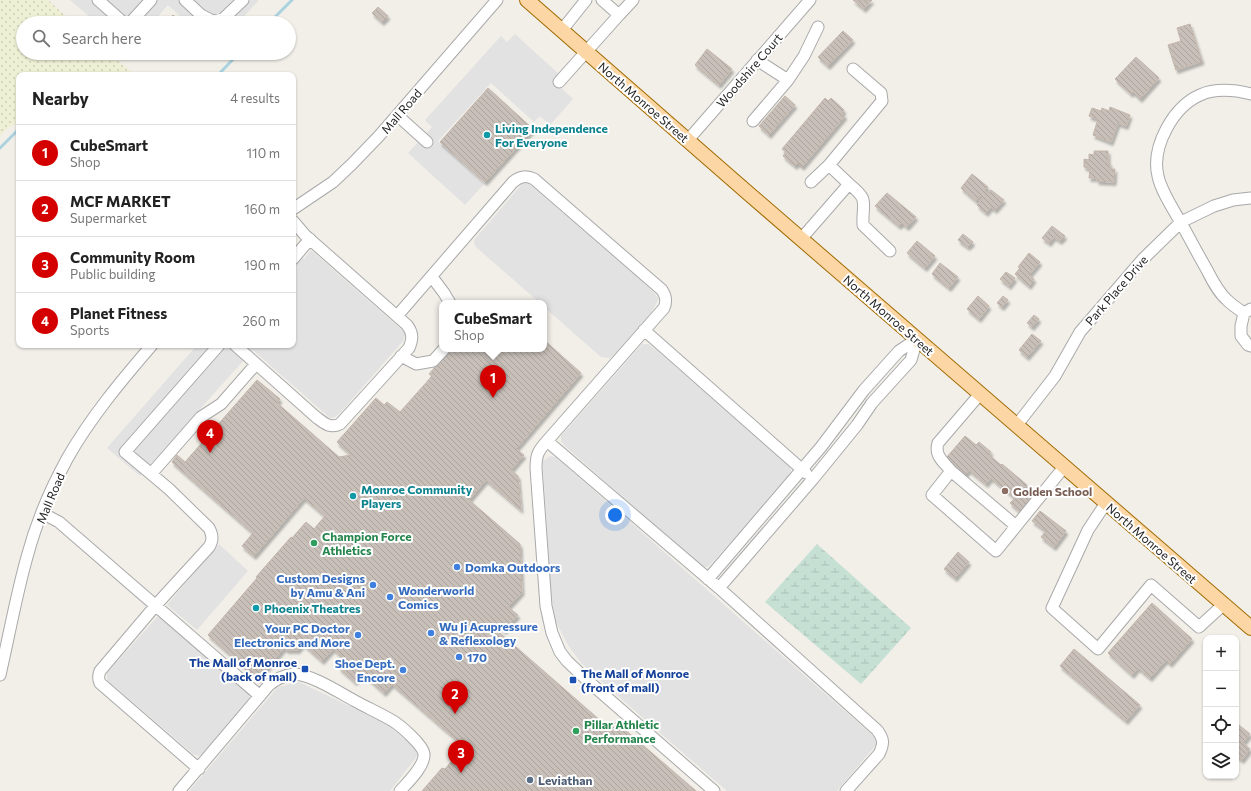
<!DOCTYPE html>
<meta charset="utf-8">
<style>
:root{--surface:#fff;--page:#f6f6f6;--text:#222;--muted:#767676;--line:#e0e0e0;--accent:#d40000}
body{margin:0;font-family:Commissioner,sans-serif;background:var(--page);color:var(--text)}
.controls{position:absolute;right:12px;bottom:12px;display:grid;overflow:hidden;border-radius:8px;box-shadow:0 1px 3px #0004}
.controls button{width:36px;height:36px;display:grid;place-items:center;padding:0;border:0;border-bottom:1px solid var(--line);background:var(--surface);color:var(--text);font:20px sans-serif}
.you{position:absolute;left:615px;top:515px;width:14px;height:14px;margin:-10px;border:3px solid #fff;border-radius:50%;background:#1a73e8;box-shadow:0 0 0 6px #1a73e833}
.badge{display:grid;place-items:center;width:26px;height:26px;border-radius:50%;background:var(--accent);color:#fff;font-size:13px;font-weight:700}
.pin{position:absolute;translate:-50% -33px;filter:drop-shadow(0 1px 2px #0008)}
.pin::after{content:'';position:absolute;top:21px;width:14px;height:12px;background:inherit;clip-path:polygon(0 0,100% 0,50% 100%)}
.popup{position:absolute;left:439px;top:300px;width:108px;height:52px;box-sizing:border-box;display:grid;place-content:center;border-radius:8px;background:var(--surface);filter:drop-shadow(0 1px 3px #0005);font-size:13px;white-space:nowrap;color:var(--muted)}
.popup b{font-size:15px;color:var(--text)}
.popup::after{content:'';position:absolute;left:50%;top:100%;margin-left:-8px;border:8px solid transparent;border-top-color:var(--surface)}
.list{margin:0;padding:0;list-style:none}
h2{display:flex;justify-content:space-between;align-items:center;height:52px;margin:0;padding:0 16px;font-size:17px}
h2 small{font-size:13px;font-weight:400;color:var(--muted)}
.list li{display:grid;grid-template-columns:26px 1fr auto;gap:12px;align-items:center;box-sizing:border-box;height:56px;padding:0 16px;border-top:1px solid var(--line)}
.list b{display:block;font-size:15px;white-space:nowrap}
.list p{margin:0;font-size:13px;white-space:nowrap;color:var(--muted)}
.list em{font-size:13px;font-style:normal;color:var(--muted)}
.icon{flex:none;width:22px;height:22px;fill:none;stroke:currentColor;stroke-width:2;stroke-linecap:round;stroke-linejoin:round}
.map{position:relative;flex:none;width:1251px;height:791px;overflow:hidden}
.search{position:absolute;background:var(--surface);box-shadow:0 1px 3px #0004;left:16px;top:16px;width:280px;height:44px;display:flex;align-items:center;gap:10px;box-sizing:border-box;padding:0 14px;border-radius:22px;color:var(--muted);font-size:15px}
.panel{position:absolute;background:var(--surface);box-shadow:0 1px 3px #0004;left:16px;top:72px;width:280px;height:276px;border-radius:8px}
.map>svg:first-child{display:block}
</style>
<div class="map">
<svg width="1251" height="791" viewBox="0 0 1251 791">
<defs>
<pattern id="farmland-dots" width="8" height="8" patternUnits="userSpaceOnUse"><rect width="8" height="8" fill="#eef0d5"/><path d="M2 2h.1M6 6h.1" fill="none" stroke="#ccceb7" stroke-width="1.8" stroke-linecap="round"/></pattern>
<pattern id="wetland-marsh" width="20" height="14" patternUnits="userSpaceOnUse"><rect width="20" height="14" fill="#c6e0d4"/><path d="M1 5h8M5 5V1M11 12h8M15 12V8" fill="none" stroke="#aac0b6"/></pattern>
<pattern id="building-back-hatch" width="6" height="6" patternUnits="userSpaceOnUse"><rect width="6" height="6" fill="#c7bfb8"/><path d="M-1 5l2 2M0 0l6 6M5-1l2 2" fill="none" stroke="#aba49e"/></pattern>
<filter id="shadow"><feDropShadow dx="2" dy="3.5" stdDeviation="1" flood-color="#0004"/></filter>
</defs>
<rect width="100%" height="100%" fill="#f2efe9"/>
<!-- farmland -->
<path fill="url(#farmland-dots)" d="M0,0H48L74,23H23V53H109L135,75H19V122L8,128L0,136Z"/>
<!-- wetland -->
<path fill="url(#wetland-marsh)" d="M817,544L911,628L861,684L765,602Z"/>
<!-- parking -->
<path fill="#e2e2e2" d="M70,0H259L238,23H188L168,5L152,23H97Z
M515,34L559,74L553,80L573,99L550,125L540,116L534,122L491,83L438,141L484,184L465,205L408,153L432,127L425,120L501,36L507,42Z
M525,183L529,184L644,283L659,298L657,302L651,313L614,355L610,358L601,357L544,307V303H540L476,247L474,243V240L522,184Z
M293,249L304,259L311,250L402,330L405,334L404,340L340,413L335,417L330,418L253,350L140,476L107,448L197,345H293Z
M642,344H648L656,350L789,465L791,471L786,480L711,564L707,567H704L700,565L565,446L561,441V436Z
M550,456L555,457L612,506L872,735L876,739V745L837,791H727L644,719L581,663L568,645L555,620L551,592L543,468V461Z
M219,544L248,571L197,630L167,605Z
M157,617L161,618L243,689L248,694L250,698L202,754L199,756L193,754L107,680V673Z
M299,682L387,724L416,749L418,754L415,759L390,791H189L278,687Z"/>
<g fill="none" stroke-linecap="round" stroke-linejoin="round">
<!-- stream -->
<path stroke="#aad3df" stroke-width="3" d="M269,23L292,0
M218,75L239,53
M0,148L19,129"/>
</g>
<!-- building -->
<path fill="url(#building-back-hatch)" stroke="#c4b6ab" filter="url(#shadow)" d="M853,0H872L864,9Z
M378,7L388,16L382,22L372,13Z
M173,15L182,23H166Z
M1190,24L1202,61L1176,70L1168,45L1181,41L1177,28Z
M843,31L853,40L828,66L818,57Z
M707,49L732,69L719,85L695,65Z
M1136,57L1159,78L1140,99L1133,92L1131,94L1115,79Z
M488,88L533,129L485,182L440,142Z
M785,96L795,105L769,135L759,126Z
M825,98L828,101L831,98L844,110L842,113L845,116L802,167L798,163L795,166L783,156L786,152L782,149Z
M1110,107L1130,115L1126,126L1118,123L1111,142L1093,135L1098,119L1089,116L1092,108L1101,111L1102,108L1109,111Z
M1094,151H1108V163H1110V169H1115L1114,182L1097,181V178H1089L1090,168L1084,167V159L1089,160V154L1094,155Z
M972,174L988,187L985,190L988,193L991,190L1004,200L995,210L991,207L986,213L977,205L982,198L980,196L976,201L961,188Z
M887,193L916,217L907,227L902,223L899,226L875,206Z
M1052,226L1065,236L1060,241L1054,237L1049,243L1042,238Z
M963,234L973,242L968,247L958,240Z
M917,241L935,256L925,268L907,253Z
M1029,253L1040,262L1029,275L1034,279L1029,286L1015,274L1020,268L1018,267Z
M940,263L958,277L949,288L932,274Z
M1006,272L1015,278L1009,286L1000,279Z
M978,296L989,306L979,319L967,309Z
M1003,296L1008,300L1002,307L997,303Z
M1034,315L1039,319L1032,327L1027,323Z
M1032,334L1041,341L1027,357L1019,350Z
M544,340L581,373L516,449L524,455L511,470L518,476L521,510L486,480L469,500L520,544L522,592L508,607L518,615L504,631L496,623L492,626L610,729L616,722L696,791H422L442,768L445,769L464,746L392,684L384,693L362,673L355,682L339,668L346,660L333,649L322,661L303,644L298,650H287L284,648L258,679L208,635L257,578L256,577L291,537L292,538L306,522L314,529L325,516L304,498L254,556L242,546L253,533L172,462L177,455L185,462L257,380L280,399L277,403L339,457L351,455L337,442L376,398L384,405L387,402L400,412L432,376L429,374L451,349H544Z
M965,436L976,445L979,442L991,452L989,455L1001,465L1002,464L1027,485L1022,490L1031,498L1020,512L1010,503L1015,498L991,478L986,484L969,470L965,475L946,458Z
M1040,511L1066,531L1054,547L1041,537L1046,531L1032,521Z
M958,552L969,562L955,578L944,569Z
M1152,603L1192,639L1170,664L1166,660L1150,678L1138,668L1132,675L1108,653Z
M1074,649L1140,705L1126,721L1060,666Z
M1239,725L1250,734L1243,743L1250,749L1242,760L1236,756V729Z"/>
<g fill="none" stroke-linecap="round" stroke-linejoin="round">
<defs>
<path id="minor" d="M98,0L124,23H130L151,0
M185,0L201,15L213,21L223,19L243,0
M619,15L633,0
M562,30L586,0
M757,60L788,80L804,56L818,27
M559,82L619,15L602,0
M397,115L427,142
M753,121L788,80
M688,140L810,0
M811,182L829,165L882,101L881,93L853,69
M849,184C870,201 862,201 863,225L890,251
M293,209L333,182L352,164L379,136L497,0
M801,239L849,184L829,165
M293,259L310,239
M432,277L444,293L450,303
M1251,309L1244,313L1241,326V336L1248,345L1251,346
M1244,313C1238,309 1232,305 1227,300C1218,292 1212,280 1207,270C1199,256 1192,243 1185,230C1177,215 1161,192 1158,176C1151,147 1173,107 1200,95C1216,88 1235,90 1251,94
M397,316L513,182C520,176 526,175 534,179L662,290C666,296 667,301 664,308L547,441C538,451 536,455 536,468L546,606L552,633L560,652L567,661L588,681L714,791
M644,330L806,473
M235,345L316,417C324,423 330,429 340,424L409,348C413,339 413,333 407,325L305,235L293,221
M401,356L416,364L433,361L444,349
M980,394L938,443C934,456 944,462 951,471L932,495L996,551L1064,467
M1016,426L1055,376L1080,332L1142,260L1181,222L1214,206L1233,200L1251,198
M547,441L719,588L877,730C884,739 884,744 879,754L846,791
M951,471L1016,526
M151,474L201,417L221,404L256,364
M1106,503L1088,530L1052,608L1098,649L1151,585L1199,627L1223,605
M42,513L59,522L260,696
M708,579L821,447L864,390L899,351L917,339
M719,588L813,479L857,425L872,403L911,360L917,339
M0,675C9,636 16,596 27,557C36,523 50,490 67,459C90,418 121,381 152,345
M199,769L100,683C98,679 98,676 100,671L156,605L209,547C213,540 213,536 209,528L169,489L125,452L219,345
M179,791L269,685C276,679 286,675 294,674C311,674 340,693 355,701C368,708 381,714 393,721C401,726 423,745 424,754C425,766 408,782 400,791"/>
<path id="major" d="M527,0L748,193L1251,628"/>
</defs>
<!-- minor casing -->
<use href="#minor" stroke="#a9a9a9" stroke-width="13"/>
<!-- major casing -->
<use href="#major" stroke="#a06b00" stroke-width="16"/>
<!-- minor -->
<use href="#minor" stroke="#fff" stroke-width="11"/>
<!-- major -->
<use href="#major" stroke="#fcd6a4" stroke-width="14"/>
</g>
<!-- markers -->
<g fill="#0f9aa8" stroke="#fff" stroke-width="1.5">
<circle cx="487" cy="135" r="4"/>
<circle cx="353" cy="496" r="4"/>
<circle cx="256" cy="608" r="4"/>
</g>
<circle fill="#8d6e63" stroke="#fff" stroke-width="1.5" cx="1005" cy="491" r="4"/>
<g fill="#2e9e5b" stroke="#fff" stroke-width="1.5">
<circle cx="314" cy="543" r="4"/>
<circle cx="576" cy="731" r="4"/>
</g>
<g fill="#3f7fe0" stroke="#fff" stroke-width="1.5">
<circle cx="457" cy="567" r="4"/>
<circle cx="373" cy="585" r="4"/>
<circle cx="390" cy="597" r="4"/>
<circle cx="431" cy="633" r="4"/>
<circle cx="358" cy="635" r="4"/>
<circle cx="459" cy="657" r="4"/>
<circle cx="403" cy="670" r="4"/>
</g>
<g fill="#1a4fb4" stroke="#fff" stroke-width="1.5">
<rect x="301" y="665" width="8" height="8" rx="2"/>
<rect x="569" y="676" width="8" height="8" rx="2"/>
</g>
<circle fill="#5c6f8a" stroke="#fff" stroke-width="1.5" cx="530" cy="780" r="4"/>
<g text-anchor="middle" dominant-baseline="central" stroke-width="4" stroke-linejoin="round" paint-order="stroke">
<!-- street labels -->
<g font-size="12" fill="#222" stroke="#fff">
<text transform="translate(749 70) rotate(-49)">Woodshire Court</text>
<text transform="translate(644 102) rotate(41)">North Monroe Street</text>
<text transform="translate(401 111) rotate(-49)">Mall Road</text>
<text transform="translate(1116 290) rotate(-49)">Park Place Drive</text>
<text transform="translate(889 315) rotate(41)">North Monroe Street</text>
<text transform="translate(50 498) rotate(-67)">Mall Road</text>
<text transform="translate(1152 543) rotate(41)">North Monroe Street</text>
</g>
<!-- culture labels -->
<g font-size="12" font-weight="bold" fill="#0d838f" stroke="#fff" text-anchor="start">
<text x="495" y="128">Living Independence<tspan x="495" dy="14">For Everyone</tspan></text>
<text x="361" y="489">Monroe Community<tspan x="361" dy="14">Players</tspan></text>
<text x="264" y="608">Phoenix Theatres</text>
</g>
<!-- education labels -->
<g font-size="12" font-weight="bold" fill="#785e54" stroke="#fff" text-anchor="start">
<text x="1013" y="491">Golden School</text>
</g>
<!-- leisure labels -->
<g font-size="12" font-weight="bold" fill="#27864d" stroke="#fff" text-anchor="start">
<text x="322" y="536">Champion Force<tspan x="322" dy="14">Athletics</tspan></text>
<text x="584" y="724">Pillar Athletic<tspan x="584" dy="14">Performance</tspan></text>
</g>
<!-- shop labels -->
<g font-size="12" font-weight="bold" fill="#366cbe" stroke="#fff" text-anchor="start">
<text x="465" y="567">Domka Outdoors</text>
<text x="365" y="578" text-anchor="end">Custom Designs<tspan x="365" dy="14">by Amu &amp; Ani</tspan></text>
<text x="398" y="590">Wonderworld<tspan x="398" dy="14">Comics</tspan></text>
<text x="439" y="626">Wu Ji Acupressure<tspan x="439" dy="14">&amp; Reflexology</tspan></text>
<text x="350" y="628" text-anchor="end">Your PC Doctor<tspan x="350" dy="14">Electronics and More</tspan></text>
<text x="467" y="657">170</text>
<text x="395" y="663" text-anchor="end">Shoe Dept.<tspan x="395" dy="14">Encore</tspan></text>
</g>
<!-- transit labels -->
<g font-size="12" font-weight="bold" fill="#164399" stroke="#fff" text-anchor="end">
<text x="297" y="662">The Mall of Monroe<tspan x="297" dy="14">(back of mall)</tspan></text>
<text x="581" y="673" text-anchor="start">The Mall of Monroe<tspan x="581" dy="14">(front of mall)</tspan></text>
</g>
<!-- service labels -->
<g font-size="12" font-weight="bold" fill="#4e5e75" stroke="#fff" text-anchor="start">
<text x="538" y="780">Leviathan</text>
</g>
</g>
</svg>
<div class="controls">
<button>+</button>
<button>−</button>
<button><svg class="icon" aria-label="locate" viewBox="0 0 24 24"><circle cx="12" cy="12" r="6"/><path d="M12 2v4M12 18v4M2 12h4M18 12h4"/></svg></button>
<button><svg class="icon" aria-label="layers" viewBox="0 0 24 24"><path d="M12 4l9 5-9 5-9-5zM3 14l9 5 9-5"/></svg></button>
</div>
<div class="you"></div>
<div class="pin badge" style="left:493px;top:398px">1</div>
<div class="popup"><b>CubeSmart</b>Shop</div>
<div class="pin badge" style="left:455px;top:714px">2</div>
<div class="pin badge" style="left:461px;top:773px">3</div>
<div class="pin badge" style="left:210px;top:453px">4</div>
<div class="search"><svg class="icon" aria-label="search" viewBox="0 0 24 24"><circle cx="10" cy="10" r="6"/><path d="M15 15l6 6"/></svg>Search here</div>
<section class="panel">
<h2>Nearby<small>4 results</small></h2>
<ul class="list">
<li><span class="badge">1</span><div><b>CubeSmart</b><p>Shop</p></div><em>110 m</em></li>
<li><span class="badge">2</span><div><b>MCF MARKET</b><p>Supermarket</p></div><em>160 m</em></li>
<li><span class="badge">3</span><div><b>Community Room</b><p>Public building</p></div><em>190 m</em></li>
<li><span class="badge">4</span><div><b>Planet Fitness</b><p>Sports</p></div><em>260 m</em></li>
</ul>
</section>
</div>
